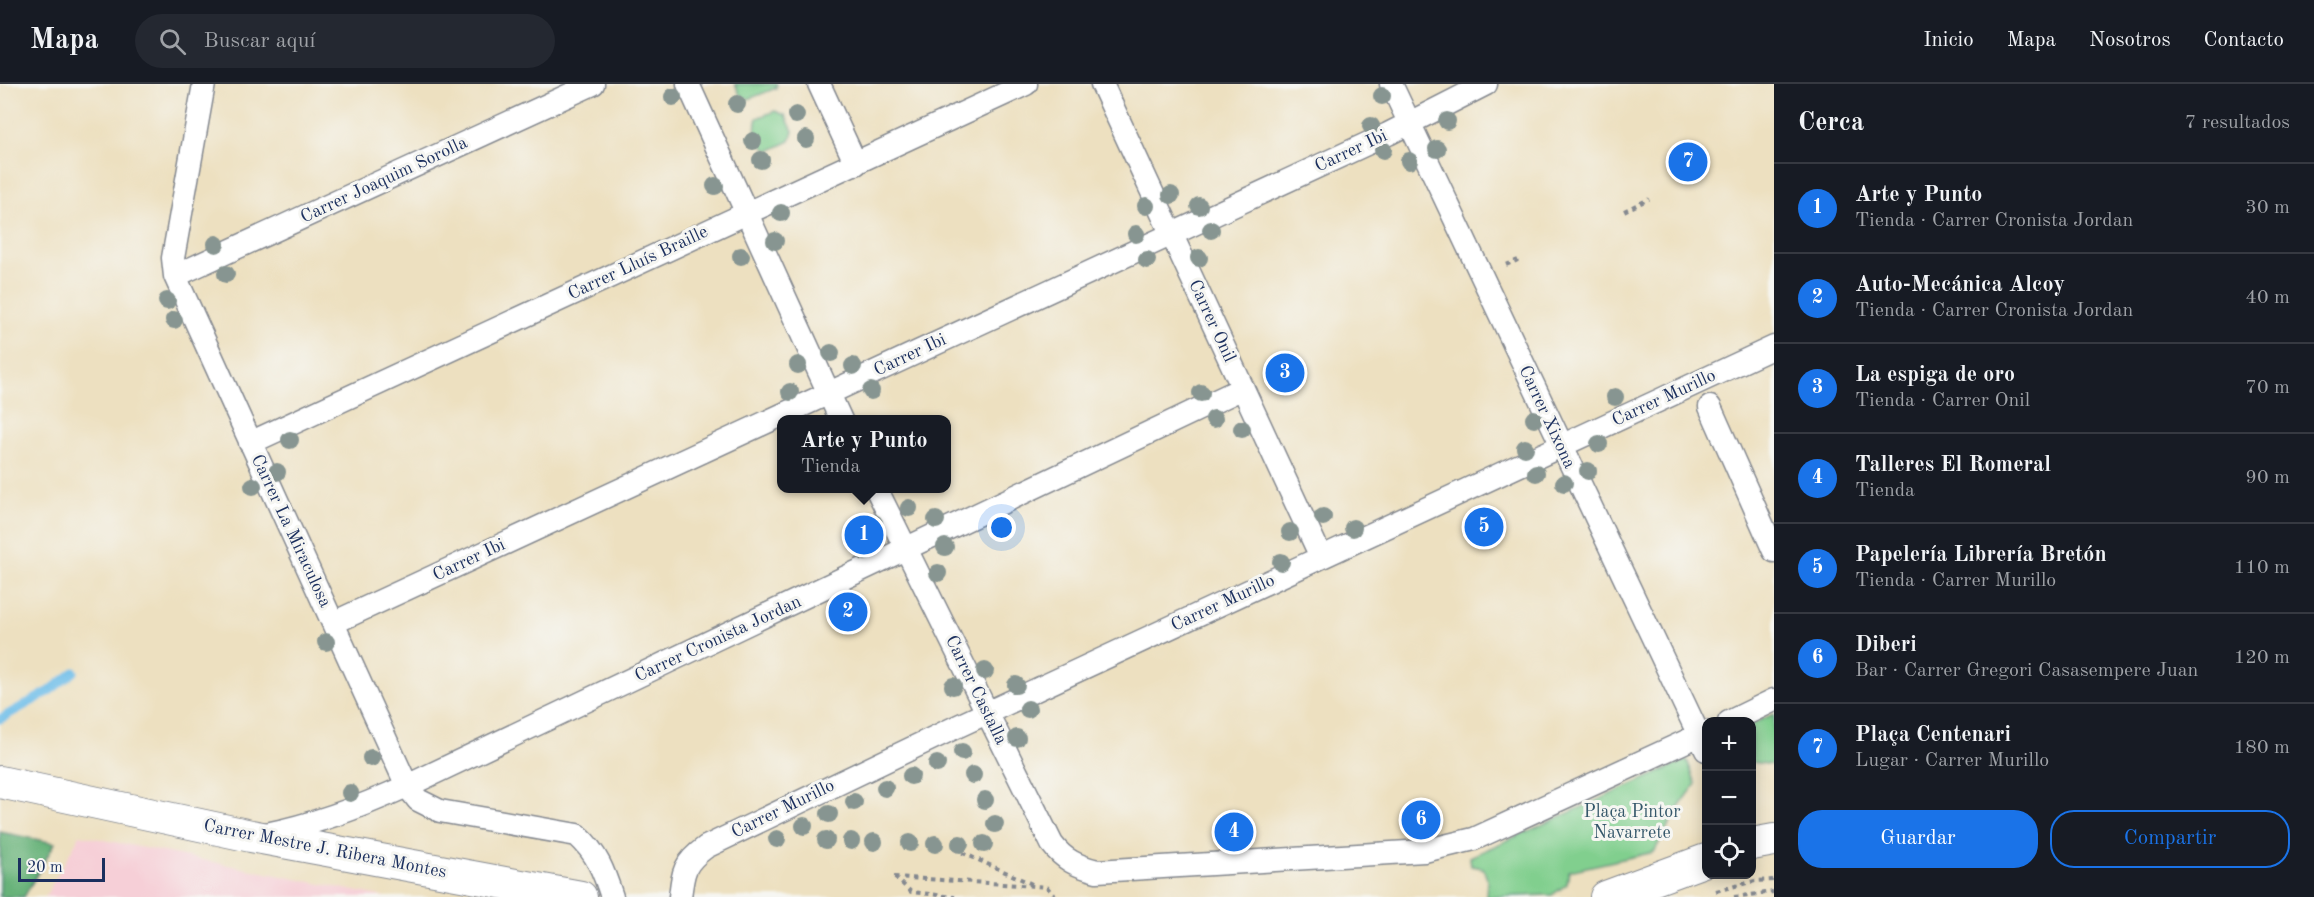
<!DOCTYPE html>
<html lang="es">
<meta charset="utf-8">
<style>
:root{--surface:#171b24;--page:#242831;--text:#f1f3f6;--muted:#9ea1a6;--line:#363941;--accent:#1a73e8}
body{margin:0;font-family:"Old Standard TT",serif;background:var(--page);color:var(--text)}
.controls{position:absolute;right:18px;bottom:18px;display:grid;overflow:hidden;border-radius:12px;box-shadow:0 3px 15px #0003}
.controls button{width:54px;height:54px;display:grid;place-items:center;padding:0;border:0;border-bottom:2px solid var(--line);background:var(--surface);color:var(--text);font:30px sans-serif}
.scale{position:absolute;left:18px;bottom:15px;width:87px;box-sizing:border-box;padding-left:6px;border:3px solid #1b2f5e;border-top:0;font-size:16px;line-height:21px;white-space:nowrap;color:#1b2f5e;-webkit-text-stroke:4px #f6f6f2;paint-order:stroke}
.you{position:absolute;left:1002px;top:444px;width:21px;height:21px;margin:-15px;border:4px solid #fff;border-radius:50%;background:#1a73e8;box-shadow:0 0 0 9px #1a73e833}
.badge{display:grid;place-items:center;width:39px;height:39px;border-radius:50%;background:var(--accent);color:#fff;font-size:20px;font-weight:700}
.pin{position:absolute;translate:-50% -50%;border:3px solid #fff;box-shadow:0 2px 6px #0006}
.popup{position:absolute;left:777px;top:331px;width:174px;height:78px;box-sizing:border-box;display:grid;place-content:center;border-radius:12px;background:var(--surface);filter:drop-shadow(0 2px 4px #0005);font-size:20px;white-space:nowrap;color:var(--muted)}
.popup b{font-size:22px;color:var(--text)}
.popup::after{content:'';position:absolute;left:50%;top:100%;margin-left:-12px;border:12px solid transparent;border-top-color:var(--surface)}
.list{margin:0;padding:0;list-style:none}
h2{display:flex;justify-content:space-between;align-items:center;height:78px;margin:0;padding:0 24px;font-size:26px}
h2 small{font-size:20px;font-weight:400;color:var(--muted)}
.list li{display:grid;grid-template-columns:39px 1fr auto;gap:18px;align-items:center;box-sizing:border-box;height:90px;padding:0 24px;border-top:2px solid var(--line)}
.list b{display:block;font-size:22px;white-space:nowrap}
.list p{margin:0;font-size:20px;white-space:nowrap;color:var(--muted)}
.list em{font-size:20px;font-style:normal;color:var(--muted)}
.actions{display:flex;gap:12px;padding:18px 24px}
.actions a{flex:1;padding:14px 0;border:2px solid var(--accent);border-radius:24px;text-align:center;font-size:21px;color:var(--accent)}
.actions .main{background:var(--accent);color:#fff}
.icon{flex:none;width:33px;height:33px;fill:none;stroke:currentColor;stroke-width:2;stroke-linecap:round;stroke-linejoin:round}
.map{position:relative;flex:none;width:1774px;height:813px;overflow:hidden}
header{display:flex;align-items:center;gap:36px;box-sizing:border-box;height:84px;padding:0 30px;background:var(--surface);border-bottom:2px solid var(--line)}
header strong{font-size:28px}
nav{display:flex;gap:33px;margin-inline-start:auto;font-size:21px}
.search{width:420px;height:54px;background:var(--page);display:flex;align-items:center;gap:15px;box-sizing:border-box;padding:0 21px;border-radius:33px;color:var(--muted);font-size:22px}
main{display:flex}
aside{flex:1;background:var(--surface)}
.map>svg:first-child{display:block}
</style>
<header>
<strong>Mapa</strong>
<div class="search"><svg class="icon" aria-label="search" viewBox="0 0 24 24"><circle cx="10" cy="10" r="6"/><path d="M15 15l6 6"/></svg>Buscar aquí</div>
<nav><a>Inicio</a><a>Mapa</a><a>Nosotros</a><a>Contacto</a></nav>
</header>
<main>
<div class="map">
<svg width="1774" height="813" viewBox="0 0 1774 813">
<rect width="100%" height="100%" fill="#f6f6f2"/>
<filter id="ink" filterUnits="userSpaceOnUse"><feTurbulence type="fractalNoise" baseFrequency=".0167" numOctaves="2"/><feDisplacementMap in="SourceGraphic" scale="12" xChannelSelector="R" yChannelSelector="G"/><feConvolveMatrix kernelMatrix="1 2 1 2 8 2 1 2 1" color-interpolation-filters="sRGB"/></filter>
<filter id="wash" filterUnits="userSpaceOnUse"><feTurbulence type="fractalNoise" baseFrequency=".008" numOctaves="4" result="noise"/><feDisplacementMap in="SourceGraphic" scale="24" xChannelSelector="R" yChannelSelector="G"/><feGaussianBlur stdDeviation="1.35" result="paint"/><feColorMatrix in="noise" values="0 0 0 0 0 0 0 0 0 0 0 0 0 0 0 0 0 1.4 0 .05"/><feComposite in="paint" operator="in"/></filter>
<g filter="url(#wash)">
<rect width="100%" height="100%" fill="#ede0c0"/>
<!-- built -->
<path fill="#f6cfd7" d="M80,751L385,813H45Z"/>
<!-- green -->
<path fill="#81cf8e" stroke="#4e7f76" stroke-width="1.5" d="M735,0H777L776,4L749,15L740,11Z
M775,27L785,31L793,47L790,57L769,67C757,60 753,47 757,34Z
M1774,630V681L1752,678V640Z
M1687,676L1696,700L1677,726L1654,768L1569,787L1567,800L1552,811L1486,813L1487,795L1483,784L1471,782L1470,773Z"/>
<!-- forest -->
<path fill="#68b279" stroke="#42706c" stroke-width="1.5" d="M0,748L55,759L24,813H0Z"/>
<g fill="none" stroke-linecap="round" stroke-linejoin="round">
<!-- stream -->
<path stroke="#6ebee9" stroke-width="9" d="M0,635L48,608L74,588"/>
</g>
</g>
<g filter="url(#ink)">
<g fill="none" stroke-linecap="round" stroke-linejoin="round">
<defs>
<path id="street" d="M204,0L173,174L175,192L407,702L418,716L440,727L577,751C597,769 604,788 612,813
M688,0L841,336
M819,0L856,80
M1102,0L1321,473
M1391,0L1706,666
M175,192L593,0
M1710,323L1774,467
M250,359L1026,0
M876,404L1052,760C1064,776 1077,782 1097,787L1424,767L1474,755L1706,648
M333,539L1388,50L1486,0
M1729,638L1774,616
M266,750C316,740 361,723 407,702L1243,304
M680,813C683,787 684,779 706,763L954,644L1774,263"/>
<path id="secondary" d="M0,698L251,752L581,813
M1752,760L1774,756
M1606,813L1706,776"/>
</defs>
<!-- street casing -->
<use href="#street" stroke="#84888f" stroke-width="25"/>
<!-- secondary casing -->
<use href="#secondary" stroke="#84888f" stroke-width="34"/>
<!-- path -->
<path stroke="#84888f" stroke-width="4" stroke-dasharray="4.5 4.5" stroke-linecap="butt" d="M1624,127L1649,115
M1506,181L1518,176
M954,765L1032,800
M894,793L1035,802L1047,803L1055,813
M895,793L911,808L955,813
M1716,807L1755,797L1774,796
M1734,813L1774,808"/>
<!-- street -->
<use href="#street" stroke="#fff" stroke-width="22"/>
<!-- secondary -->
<use href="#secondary" stroke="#fff" stroke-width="32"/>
</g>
<!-- trees -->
<g fill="#879591">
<circle cx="1382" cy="12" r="9"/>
<circle cx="673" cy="13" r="9"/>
<circle cx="737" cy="20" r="9"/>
<circle cx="796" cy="31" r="9"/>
<circle cx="1447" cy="37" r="9"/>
<circle cx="1371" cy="42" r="9"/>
<circle cx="806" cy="55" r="9"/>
<circle cx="753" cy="57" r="9"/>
<circle cx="1437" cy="65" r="9"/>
<circle cx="1383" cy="66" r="9"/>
<circle cx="761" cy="76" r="9"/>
<circle cx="1409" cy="77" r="9"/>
<circle cx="715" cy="102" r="9"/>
<circle cx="1171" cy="111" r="9"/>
<circle cx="1146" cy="122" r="9"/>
<circle cx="1199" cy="122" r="9"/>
<circle cx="781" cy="129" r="9"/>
<circle cx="1211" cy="146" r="9"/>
<circle cx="1136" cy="150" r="9"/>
<circle cx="775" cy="157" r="9"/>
<circle cx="216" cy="160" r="9"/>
<circle cx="741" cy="172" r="9"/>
<circle cx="1199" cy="174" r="9"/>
<circle cx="1147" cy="176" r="9"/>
<circle cx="226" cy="190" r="9"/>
<circle cx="167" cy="217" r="9"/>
<circle cx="174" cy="236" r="9"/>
<circle cx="831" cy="269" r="9"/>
<circle cx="798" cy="281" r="9"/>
<circle cx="853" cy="282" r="9"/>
<circle cx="871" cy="307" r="9"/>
<circle cx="790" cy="308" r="9"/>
<circle cx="1201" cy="309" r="9"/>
<circle cx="1615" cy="313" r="9"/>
<circle cx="1214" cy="335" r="9"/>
<circle cx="1534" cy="335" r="9"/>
<circle cx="1242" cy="345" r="9"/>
<circle cx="290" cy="356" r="9"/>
<circle cx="1599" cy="360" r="9"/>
<circle cx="1525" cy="364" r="9"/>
<circle cx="1588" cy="387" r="9"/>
<circle cx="277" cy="388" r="9"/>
<circle cx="1536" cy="389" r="9"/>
<circle cx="1564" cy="399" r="9"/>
<circle cx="253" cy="402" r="9"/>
<circle cx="909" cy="424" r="9"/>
<circle cx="1323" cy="433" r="9"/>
<circle cx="936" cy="436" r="9"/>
<circle cx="874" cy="439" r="9"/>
<circle cx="1353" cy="444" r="9"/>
<circle cx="1290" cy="448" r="9"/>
<circle cx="945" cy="463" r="9"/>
<circle cx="865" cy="468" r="9"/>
<circle cx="1281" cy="478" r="9"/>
<circle cx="938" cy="489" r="9"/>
<circle cx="326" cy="558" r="9"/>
<circle cx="985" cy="587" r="9"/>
<circle cx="1016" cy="601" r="9"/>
<circle cx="953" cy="602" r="9"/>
<circle cx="1028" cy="625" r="9"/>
<circle cx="1017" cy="654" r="9"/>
<circle cx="962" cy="668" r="9"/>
<circle cx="371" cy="674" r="9"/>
<circle cx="937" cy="680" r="9"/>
<circle cx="973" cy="691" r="9"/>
<circle cx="911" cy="692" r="9"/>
<circle cx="885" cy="704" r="9"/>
<circle cx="350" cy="709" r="9"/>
<circle cx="985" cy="716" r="9"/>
<circle cx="854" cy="718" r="9"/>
<circle cx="829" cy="730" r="9"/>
<circle cx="995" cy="740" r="9"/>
<circle cx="804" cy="742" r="9"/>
<circle cx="777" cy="755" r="9"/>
<circle cx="826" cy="756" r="9"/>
<circle cx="851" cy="757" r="9"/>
<circle cx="874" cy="758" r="9"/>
<circle cx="910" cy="759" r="9"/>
<circle cx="935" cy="760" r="9"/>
<circle cx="960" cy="760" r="9"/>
<circle cx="984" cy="760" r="9"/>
</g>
</g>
<g text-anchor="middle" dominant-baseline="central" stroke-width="6" stroke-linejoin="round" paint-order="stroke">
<!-- street labels -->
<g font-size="18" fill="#1b2f5e" stroke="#f6f6f2">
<text transform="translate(1351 67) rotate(-25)">Carrer Ibi</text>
<text transform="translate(384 96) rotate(-25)">Carrer Joaquim Sorolla</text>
<text transform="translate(638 179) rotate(-25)">Carrer Lluís Braille</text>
<text transform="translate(1212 237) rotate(65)">Carrer Onil</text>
<text transform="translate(910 271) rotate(-25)">Carrer Ibi</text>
<text transform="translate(1664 314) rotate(-25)">Carrer Murillo</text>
<text transform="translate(1547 333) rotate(65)">Carrer Xixona</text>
<text transform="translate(291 447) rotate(65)">Carrer La Miraculosa</text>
<text transform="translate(469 476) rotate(-25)">Carrer Ibi</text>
<text transform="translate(1223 519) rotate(-25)">Carrer Murillo</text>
<text transform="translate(718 555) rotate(-25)">Carrer Cronista Jordan</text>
<text transform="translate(976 606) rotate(64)">Carrer Castalla</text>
<text transform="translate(783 725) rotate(-26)">Carrer Murillo</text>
<text transform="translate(325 765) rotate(11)">Carrer Mestre J. Ribera Montes</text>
</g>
<!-- park labels -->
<g font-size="18" fill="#34576a" stroke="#f6f6f2">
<text x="1632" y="728">Plaça Pintor<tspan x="1632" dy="21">Navarrete</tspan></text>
</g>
</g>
</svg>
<div class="controls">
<button>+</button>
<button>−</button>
<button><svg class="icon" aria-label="locate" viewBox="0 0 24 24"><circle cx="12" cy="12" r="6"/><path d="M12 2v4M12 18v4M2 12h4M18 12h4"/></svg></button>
</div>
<div class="scale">20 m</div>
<div class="you"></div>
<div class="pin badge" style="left:864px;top:451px">1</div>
<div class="popup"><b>Arte y Punto</b>Tienda</div>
<div class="pin badge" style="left:848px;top:528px">2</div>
<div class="pin badge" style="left:1285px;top:289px">3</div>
<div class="pin badge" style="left:1234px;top:748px">4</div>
<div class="pin badge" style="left:1484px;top:443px">5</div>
<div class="pin badge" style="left:1421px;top:736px">6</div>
<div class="pin badge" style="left:1688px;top:78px">7</div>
</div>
<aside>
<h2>Cerca<small>7 resultados</small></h2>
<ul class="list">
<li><span class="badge">1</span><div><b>Arte y Punto</b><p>Tienda · Carrer Cronista Jordan</p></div><em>30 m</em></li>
<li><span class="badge">2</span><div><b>Auto-Mecánica Alcoy</b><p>Tienda · Carrer Cronista Jordan</p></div><em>40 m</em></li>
<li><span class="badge">3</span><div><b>La espiga de oro</b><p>Tienda · Carrer Onil</p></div><em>70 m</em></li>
<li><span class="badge">4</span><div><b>Talleres El Romeral</b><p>Tienda</p></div><em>90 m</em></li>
<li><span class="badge">5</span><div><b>Papelería Librería Bretón</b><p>Tienda · Carrer Murillo</p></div><em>110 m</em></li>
<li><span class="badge">6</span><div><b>Diberi</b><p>Bar · Carrer Gregori Casasempere Juan</p></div><em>120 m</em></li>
<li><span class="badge">7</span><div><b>Plaça Centenari</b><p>Lugar · Carrer Murillo</p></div><em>180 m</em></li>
</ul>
<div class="actions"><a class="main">Guardar</a><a>Compartir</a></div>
</aside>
</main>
